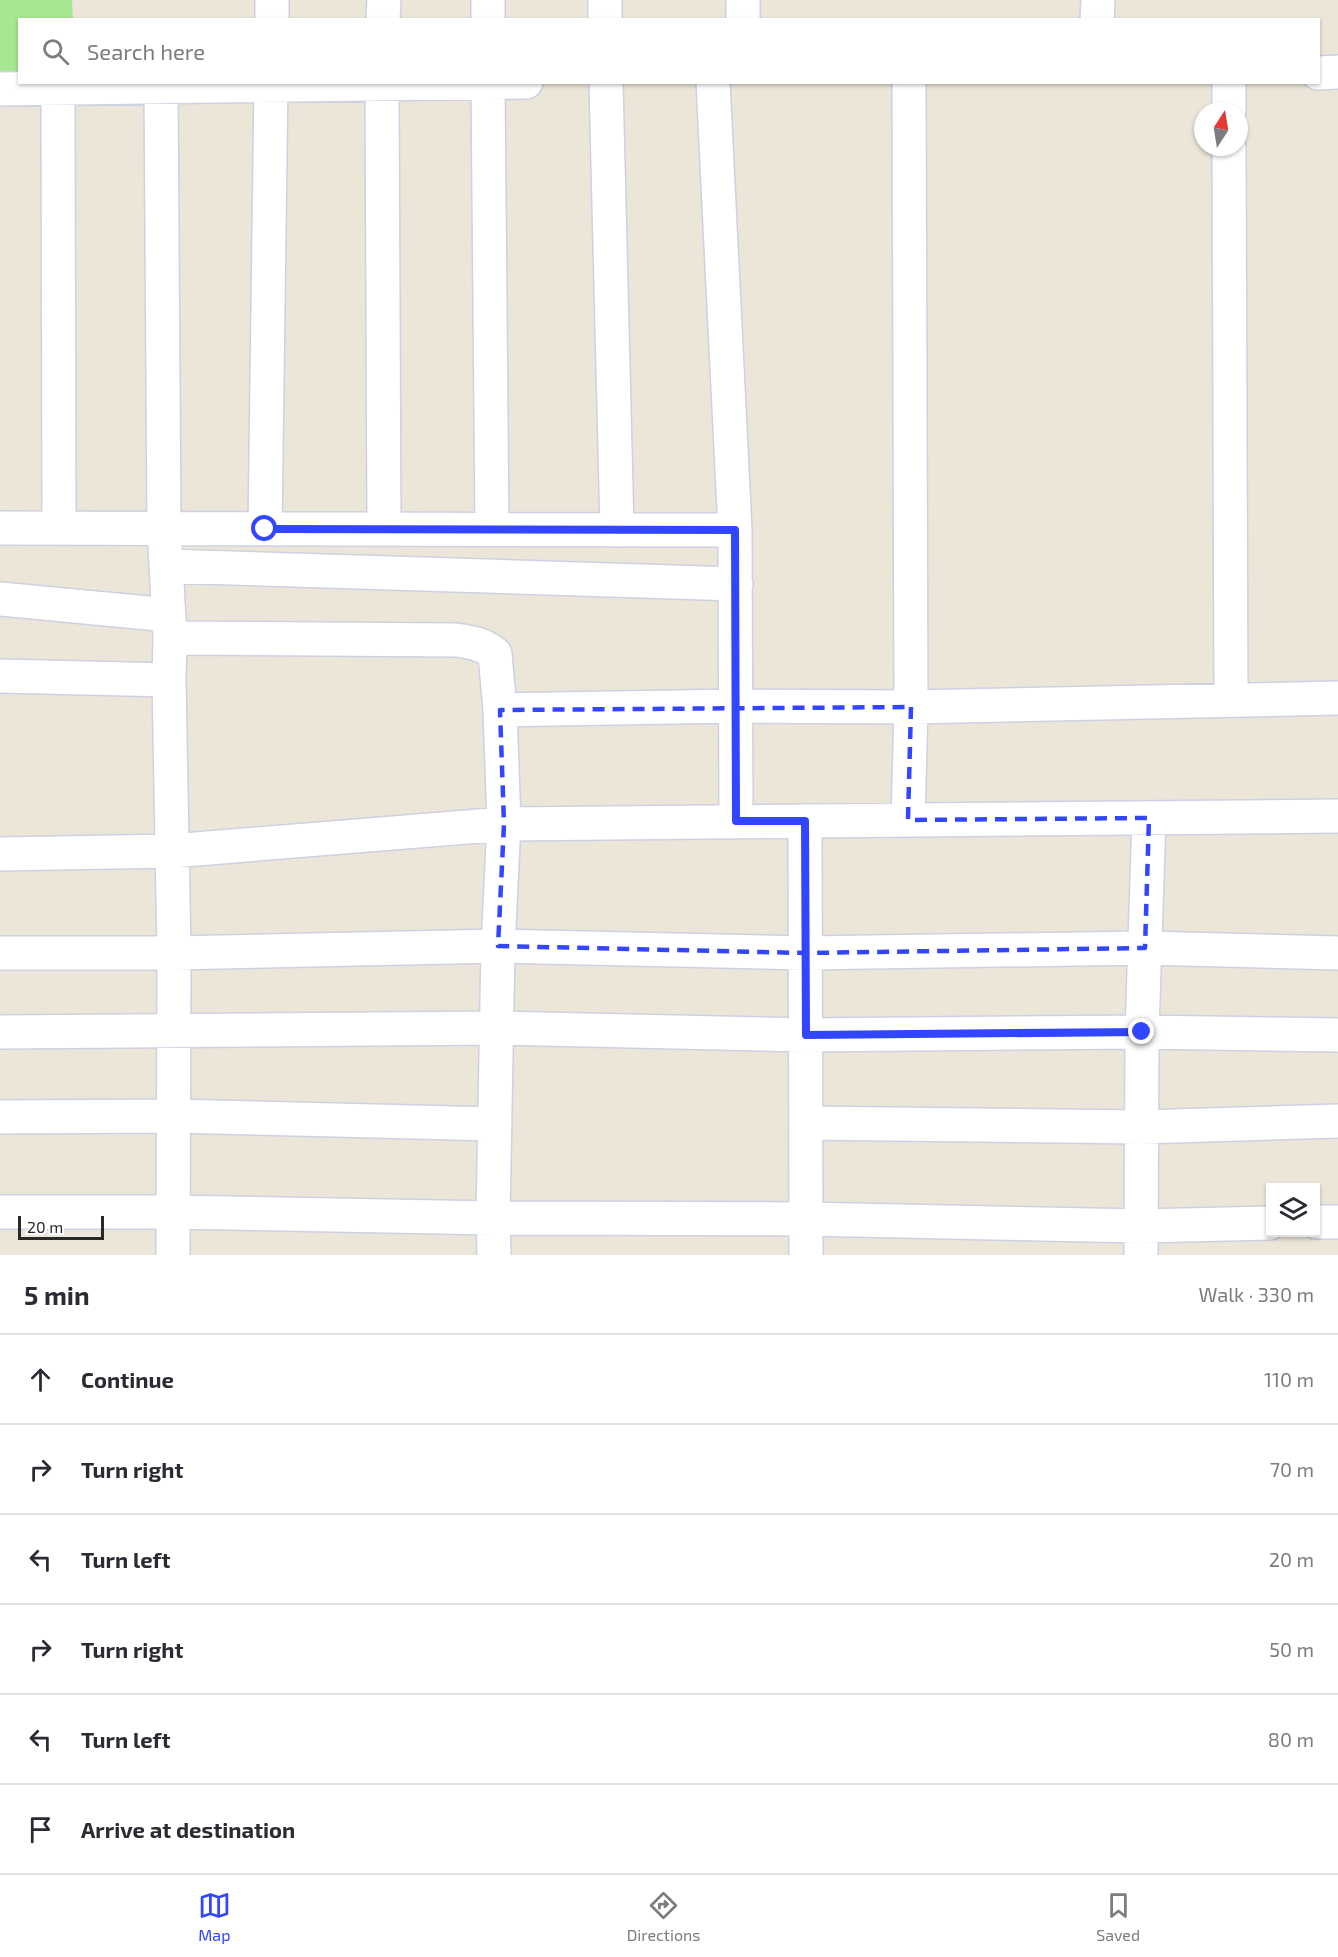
<!DOCTYPE html>
<meta charset="utf-8">
<style>
:root{--surface:#fff;--page:#f2f2f3;--text:#2b2b33;--muted:#7c7c81;--line:#e1e1e2;--accent:#3346ff}
body{margin:0;font-family:"Exo 2",sans-serif;background:var(--page);color:var(--text)}
.controls{position:absolute;right:18px;bottom:18px;display:grid;overflow:hidden;border-radius:0px;box-shadow:0 2px 4px #0004}
.controls button{width:54px;height:54px;display:grid;place-items:center;padding:0;border:0;border-bottom:2px solid var(--line);background:var(--surface);color:var(--text);font:30px sans-serif}
.compass{position:absolute;left:1194px;top:102px;width:54px;height:54px;border-radius:50%;background:var(--surface);box-shadow:0 2px 4px #0004;rotate:12deg}
.scale{position:absolute;left:18px;bottom:15px;width:86px;box-sizing:border-box;padding-left:6px;border:3px solid #292929;border-top:0;font-size:16px;line-height:21px;white-space:nowrap;color:#292929;-webkit-text-stroke:4px #fff;paint-order:stroke}
.stop{position:absolute;width:18px;height:18px;margin:-14px;border:4px solid #3346ff;border-radius:50%;background:#fff}
.stop.end{background:#3346ff;border-color:#fff;box-shadow:0 2px 6px #0008}
.list{margin:0;padding:0;list-style:none}
h2{display:flex;justify-content:space-between;align-items:center;height:78px;margin:0;padding:0 24px;font-size:26px}
h2 small{font-size:20px;font-weight:400;color:var(--muted)}
.list li{display:grid;grid-template-columns:39px 1fr auto;gap:18px;align-items:center;box-sizing:border-box;height:90px;padding:0 24px;border-top:2px solid var(--line)}
.list b{display:block;font-size:22px;white-space:nowrap}
.list em{font-size:20px;font-style:normal;color:var(--muted)}
.icon{flex:none;width:33px;height:33px;fill:none;stroke:currentColor;stroke-width:2;stroke-linecap:round;stroke-linejoin:round}
.map{position:relative;flex:none;width:1338px;height:1255px;overflow:hidden}
.search{position:absolute;background:var(--surface);box-shadow:0 2px 4px #0004;left:18px;right:18px;top:18px;height:66px;display:flex;align-items:center;gap:15px;box-sizing:border-box;padding:0 21px;border-radius:0px;color:var(--muted);font-size:22px}
.sheet{height:618px;background:var(--surface)}
nav{display:flex;justify-content:space-around;align-items:center;box-sizing:border-box;height:84px;border-top:2px solid var(--line);background:var(--surface);font-size:16px;color:var(--muted)}
nav a{display:grid;justify-items:center;gap:3px}
nav .on{color:var(--accent)}
.map>svg:first-child{display:block}
</style>
<div class="map">
<svg width="1338" height="1255" viewBox="0 0 1338 1255">
<rect width="100%" height="100%" fill="#ece6d9"/>
<!-- green -->
<path fill="#a7e692" d="M0,0H72L73,19L20,20L19,74L0,75Z"/>
<g fill="none" stroke-linecap="round" stroke-linejoin="round">
<defs>
<path id="minor" d="M605,0V20
M743,0V20
M272,20V0
M383,20L384,0
M488,20V0
M1097,20L1098,0
M1318,73L1338,72
M382,82L384,529
M488,82L492,529
M606,82L617,530
M713,82L735,530L736,821
M1229,82V111
M161,87L164,528L170,638L169,680L174,953L173,1255
M58,88L59,528
M0,89L526,82
M1229,147L1231,700
M0,528L735,530
M265,529L271,82
M166,566L736,584
M0,599L169,615
M170,638L456,640C471,642 483,644 495,654L500,710L504,824L498,946L493,1218L494,1255
M0,676L169,680
M500,710L736,706L911,707L1338,698
M908,820L911,707L909,82
M805,821L806,1255
M0,854L171,851L504,824L1338,816
M0,953H174L498,946L805,953L1145,948L1338,953
M0,1032L497,1028L805,1035L1142,1032L1338,1035
M0,1117L173,1116L495,1124
M806,1123L1142,1127L1338,1121
M0,1212H172L493,1218L806,1219L1141,1226L1270,1223
M1316,1222H1338
M1141,1255L1142,1032L1149,818"/>
</defs>
<!-- minor casing -->
<use href="#minor" stroke="#ced0e3" stroke-width="36"/>
<!-- minor -->
<use href="#minor" stroke="#fff" stroke-width="33"/>
</g>
<g fill="none" stroke-linecap="round" stroke-linejoin="round">
<!-- route -->
<path stroke="#3346ff" stroke-width="8" d="M265,529L735,530L736,821H805L806,1035L1142,1032"/>
</g>
<!-- marked area -->
<path fill="none" stroke="#3346ff" stroke-width="4.5" stroke-dasharray="12 8" stroke-linejoin="round" d="M911,707L908,820L1149,818L1145,948L805,953L498,946L504,824L500,710Z"/>
</svg>
<div class="controls">
<button><svg class="icon" aria-label="layers" viewBox="0 0 24 24"><path d="M12 4l9 5-9 5-9-5zM3 14l9 5 9-5"/></svg></button>
</div>
<svg class="compass" viewBox="-18 -18 36 36"><path d="M0-13l5 13h-10z" fill="#e53935"/><path d="M0 13l5-13h-10z" fill="#7c7c81"/></svg>
<div class="scale">20 m</div>
<div class="stop" style="left:265px;top:529px"></div>
<div class="stop end" style="left:1142px;top:1032px"></div>
<div class="search"><svg class="icon" aria-label="search" viewBox="0 0 24 24"><circle cx="10" cy="10" r="6"/><path d="M15 15l6 6"/></svg>Search here</div>
</div>
<section class="sheet">
<h2>5 min<small>Walk · 330 m</small></h2>
<ul class="list">
<li><svg class="icon" aria-label="ahead" viewBox="0 0 24 24"><path d="M12 20V5M6 11l6-6 6 6"/></svg><div><b>Continue</b></div><em>110 m</em></li>
<li><svg class="icon" aria-label="right" viewBox="0 0 24 24"><path d="M7 20v-9h11M14 6l5 5-5 5"/></svg><div><b>Turn right</b></div><em>70 m</em></li>
<li><svg class="icon" aria-label="left" viewBox="0 0 24 24"><path d="M17 20v-9H6M10 6l-5 5 5 5"/></svg><div><b>Turn left</b></div><em>20 m</em></li>
<li><svg class="icon" aria-label="right" viewBox="0 0 24 24"><path d="M7 20v-9h11M14 6l5 5-5 5"/></svg><div><b>Turn right</b></div><em>50 m</em></li>
<li><svg class="icon" aria-label="left" viewBox="0 0 24 24"><path d="M17 20v-9H6M10 6l-5 5 5 5"/></svg><div><b>Turn left</b></div><em>80 m</em></li>
<li><svg class="icon" aria-label="arrive" viewBox="0 0 24 24"><path d="M6 21V4h12l-3 4 3 4H6"/></svg><div><b>Arrive at destination</b></div></li>
</ul>
</section>
<nav>
<a class="on"><svg class="icon" aria-label="map" viewBox="0 0 24 24"><path d="M3 6l6-2 6 2 6-2v14l-6 2-6-2-6 2zM9 4v14M15 6v14"/></svg>Map</a>
<a><svg class="icon" aria-label="directions" viewBox="0 0 24 24"><path d="M12 3l9 9-9 9-9-9zM9 14v-3h6M13 9l2 2-2 2"/></svg>Directions</a>
<a><svg class="icon" aria-label="saved" viewBox="0 0 24 24"><path d="M7 4h10v16l-5-4-5 4z"/></svg>Saved</a>
</nav>
